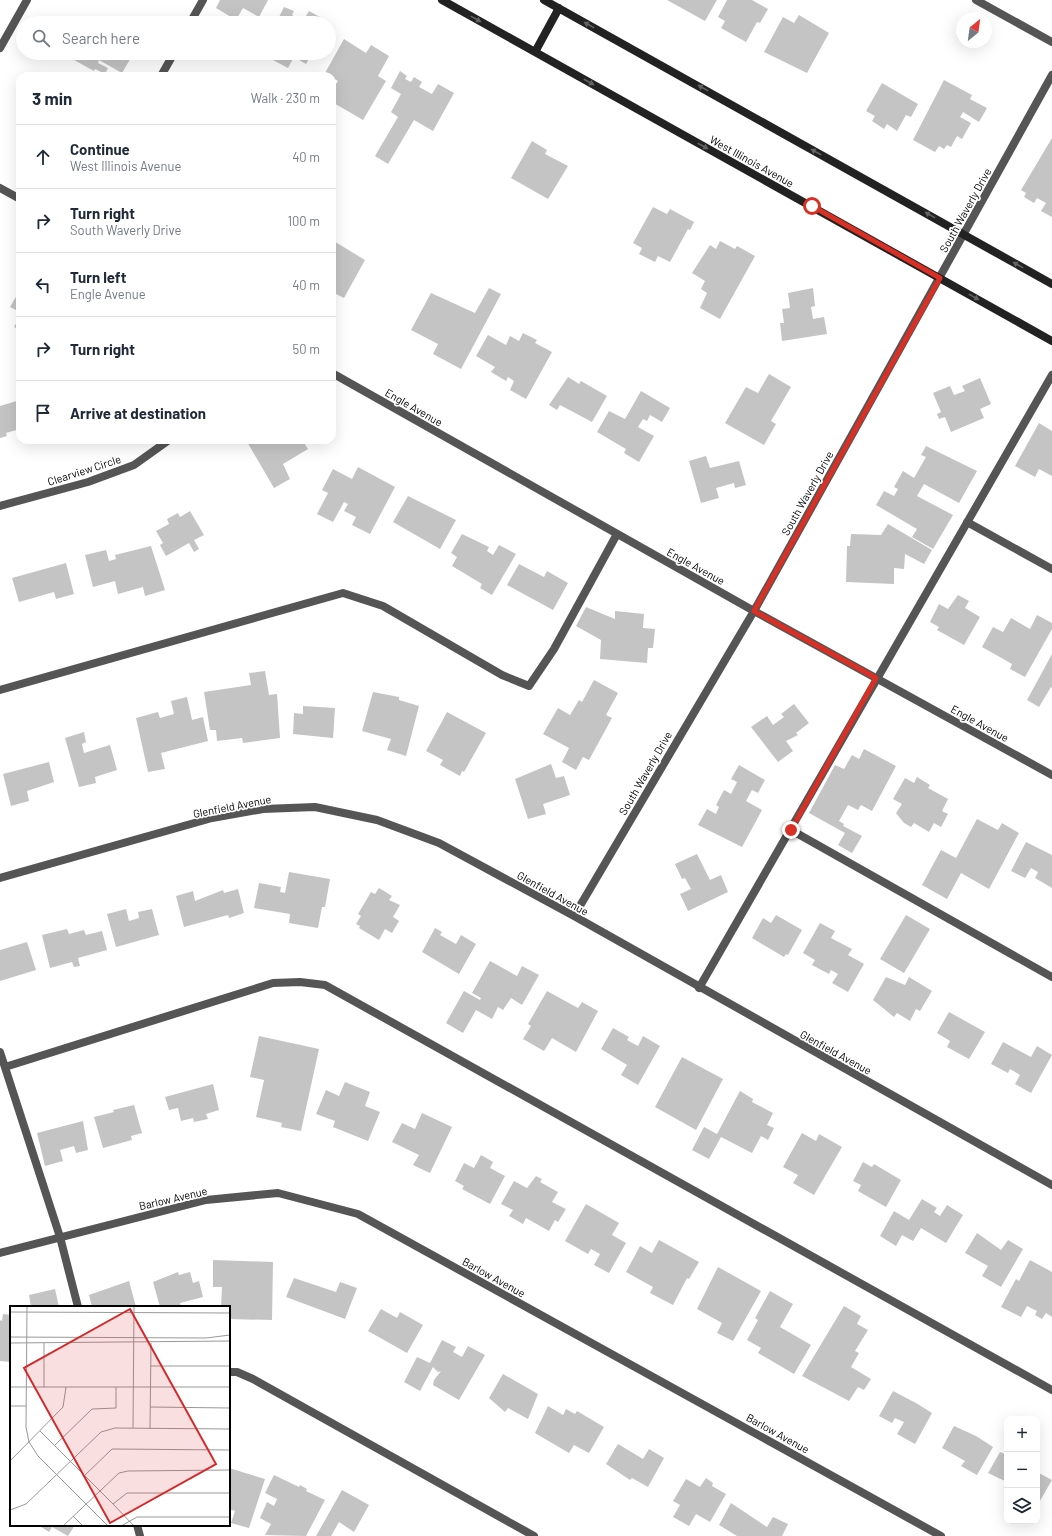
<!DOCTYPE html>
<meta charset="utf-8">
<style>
:root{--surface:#fff;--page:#f6f6f7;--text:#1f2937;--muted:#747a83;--line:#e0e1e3}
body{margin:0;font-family:Barlow,sans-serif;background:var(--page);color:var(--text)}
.controls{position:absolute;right:12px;bottom:12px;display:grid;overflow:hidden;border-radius:8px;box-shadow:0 4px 16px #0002}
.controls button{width:36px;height:36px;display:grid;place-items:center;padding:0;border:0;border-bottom:1px solid var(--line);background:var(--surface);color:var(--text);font:20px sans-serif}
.compass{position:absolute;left:956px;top:12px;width:36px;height:36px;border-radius:50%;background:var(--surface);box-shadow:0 4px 16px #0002;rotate:29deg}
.stop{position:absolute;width:12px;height:12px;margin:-9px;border:3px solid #d93025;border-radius:50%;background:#fff}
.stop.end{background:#d93025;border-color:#fff;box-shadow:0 1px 4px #0008}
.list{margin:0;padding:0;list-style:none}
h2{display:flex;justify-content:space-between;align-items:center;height:52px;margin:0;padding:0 16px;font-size:17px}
h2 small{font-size:13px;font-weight:400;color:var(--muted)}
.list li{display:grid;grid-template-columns:26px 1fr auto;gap:12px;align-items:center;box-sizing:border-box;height:64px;padding:0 16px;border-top:1px solid var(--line)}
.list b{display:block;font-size:15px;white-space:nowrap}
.list p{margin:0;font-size:13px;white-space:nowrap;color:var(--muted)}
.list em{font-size:13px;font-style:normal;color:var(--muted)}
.icon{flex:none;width:22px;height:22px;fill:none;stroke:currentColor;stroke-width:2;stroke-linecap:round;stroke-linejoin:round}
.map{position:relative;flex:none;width:1052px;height:1536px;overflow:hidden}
.search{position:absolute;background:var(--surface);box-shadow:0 4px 16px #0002;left:16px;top:16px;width:320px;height:44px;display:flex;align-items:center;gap:10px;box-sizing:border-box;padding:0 14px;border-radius:22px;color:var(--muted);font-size:15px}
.panel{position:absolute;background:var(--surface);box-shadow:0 4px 16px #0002;left:16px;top:72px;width:320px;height:372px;border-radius:12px}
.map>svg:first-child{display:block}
</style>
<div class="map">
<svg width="1052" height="1536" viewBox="0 0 1052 1536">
<rect width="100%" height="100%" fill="#fff"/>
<!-- building -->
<path fill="#c4c4c4" d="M220,0H268L259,17L243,8L236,20L216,8Z
M667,0H717L705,21Z
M727,0H752L768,9L760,23L757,22L746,42L721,28L725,21L718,17Z
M284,7L294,11L292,15L303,21L309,11L329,22L328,23H276Z
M799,15L829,33L807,73L764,52L783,17L794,23Z
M344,39L366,53L371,45L389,56L378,76L386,81L363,120L332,102V90L338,81L325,73Z
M66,53H126L132,56L122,73L99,60L98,63L108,68L105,74L95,69L94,71L65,55Z
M276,53H312L306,64L294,57L288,68L273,60Z
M400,71L407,76L405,79L411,82L414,77L422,82L419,87L432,94L438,84L454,93L433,131L414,120L388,164L375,156L398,117L391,112L401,94L391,88Z
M944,80L972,95L970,99L987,108L979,122L963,112L960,117L971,123L962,139L957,136L951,147L947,145L944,149L939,146L935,152L913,140Z
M882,83L918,104L911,117L906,115L897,131L887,124L884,129L872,121L875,116L866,111Z
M1052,138V217L1041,211L1046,203L1037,198L1034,203L1024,197L1026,193L1021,190Z
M532,141L547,150L545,154L568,166L548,199L511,178Z
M653,207L667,214L670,209L694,222L690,230L688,229L670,262L658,256L655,262L639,254L642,248L633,243Z
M332,240L365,260L344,298L332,292Z
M720,241L735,249L737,246L755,256L720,319L700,308L707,293L701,289L705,281L692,273L710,245L716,249Z
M489,288L501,294L461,369L433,354L438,344L411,330L431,293L475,313Z
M813,288L815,306L811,307L813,319L824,317L827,334L782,341L780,323H784L782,309L790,308L788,293Z
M20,290V312L10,307Z
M20,316V330L14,327Z
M523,333L537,340L535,343L552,352L526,399L510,390L514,381L508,377L506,381L491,372L495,367L476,356L488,335L506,345L510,336L519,341Z
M769,374L791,387L771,421L776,424L764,445L725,423L746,387L758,393Z
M568,377L579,384L581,381L607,396L592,422L560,405L557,410L549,405Z
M980,378L991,404L980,409L984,418L951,432L945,417L939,419L937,414L941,412L933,393L950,386L954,395L965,391L962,386Z
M641,391L670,408L662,422L650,415L647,421L643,419L638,427L654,436L639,462L624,453L626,449L597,432L609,411L625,419Z
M20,400V429L6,433L7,436L0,438V406Z
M1039,423L1052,431V476L1039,469L1035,477L1015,466Z
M246,440H302L308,449L283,464L290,479L274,488Z
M926,446L977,471L959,503L924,484L917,496L953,515L933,549L912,537L917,529L876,505L884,491L894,496L898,489L894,487L903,471L914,478L926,457L921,455Z
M706,456L710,468L739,461L746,485L735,488L734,483L716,488L719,498L701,503L689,461Z
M358,467L395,487L370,534L352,525L356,517L344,511L348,504L344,502L333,522L317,514L328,493L322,490L333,469L352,479Z
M408,496L456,520L440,549L393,522Z
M190,511L204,535L194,540L199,549L194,552L189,543L166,556L160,545L163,543L156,531L169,524L167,519L178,513L180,517Z
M888,524L932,550L924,564L905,554L904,569L894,568V584L846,582L847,546H850L851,534L881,535Z
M462,534L489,547L487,551L493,555L499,545L516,554L492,595L480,588L482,584L452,566L457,557L451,553Z
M151,546L165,590L145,596L143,587L118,594L115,581L93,587L85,555L106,550L109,561L116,559L115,555Z
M66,563L74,594L56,599L54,592L19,602L12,578Z
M519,564L544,577L547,571L568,583L553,610L507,585Z
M958,595L969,601L965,608L980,617L964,645L937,630L939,627L930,622L939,604L948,609Z
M586,607L615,619V611L644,614L643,628L655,629L653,648H648L647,663L600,659L601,640L576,626Z
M1037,615L1052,623V629L1025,677L1010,669L1012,664L982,647L993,627L1003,632L1011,618L1030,629Z
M1052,654V688L1051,687L1039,707L1027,700Z
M265,671L269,695L277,694L280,738L243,743L242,738L217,741L216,730H210L204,692L251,685L249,673Z
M594,680L618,693L606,715L612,718L589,760L583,757L576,770L562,762L569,748L543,734L558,708L570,715L579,700L582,702Z
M373,692L399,697V700L419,706L406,756L387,750L391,739L362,731Z
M187,697L192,720L203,717L208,741L161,753L165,769L148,772L136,718L158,712L160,718L174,714L171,701Z
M794,704L809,723L796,733L798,735L786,741L793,751L778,762L751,727L767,716L773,725L784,717L781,714Z
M303,706L335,708L333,738L293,734L294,713L303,714Z
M447,712L486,733L464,772L462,771L460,776L440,765L443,760L426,751Z
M84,732L86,742L82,744L84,753L110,745L117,770L95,777L96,783L79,787L65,738Z
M864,749L896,766L872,811L861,805L858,810L848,805L839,821L844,824L843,826L862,836L852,853L838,845L845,833L809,813L835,765L844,769L852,755L859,759Z
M49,762L54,782L27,791L29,801L11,806L3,774Z
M551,764L556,778L564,776L570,795L543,804L546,814L528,819L515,779Z
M739,765L765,780L758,793L752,790L746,801L762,810L742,847L698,825L707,809L716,814L719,807L716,805L724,790L731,794L737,782L731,779Z
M917,777L930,785L928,788L948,799L942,811L948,814L941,827L934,823L929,832L914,823L911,827L904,823L896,813L902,804L893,799L905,778L914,783Z
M977,819L998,830L1002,823L1019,833L989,889L961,873L947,899L922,885L941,850L956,858Z
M1026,842L1052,855V888L1035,878L1038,872L1031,868L1025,878L1011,871Z
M697,854L710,880L721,875L728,892L688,911L680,894L691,889L685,878L682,879L675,864Z
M289,872L330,879L325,907H322L318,928L289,923L290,914L254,908L259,883L281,887L280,892L285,893Z
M379,888L392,896L389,900L400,905L393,917L399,921L392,933L385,929L379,940L359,928L360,926L356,924L361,916L358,914L371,892L375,894Z
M238,889L244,913L229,918L228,915L184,927L176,896L193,891L195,901L223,890L224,893Z
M126,909L129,921L139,918L138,912L152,909L159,935L116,947L107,914Z
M776,915L802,930L788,955L786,954L784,957L752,938L763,918L771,923Z
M906,915L930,929L904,973L880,959Z
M820,923L835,931L831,938L852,949L848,955L864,964L848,992L832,983L838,974L831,970L829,974L812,965L815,960L803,953Z
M435,928L442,932L440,935L456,944L461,935L476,944L459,974L422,952Z
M67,929L69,934L84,930L86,935L102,931L107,950L78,958L80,966L74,967L72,962L50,968L42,935Z
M27,942L36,970L0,981V950Z
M490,961L517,976L522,966L539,975L522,1005L511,998L503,1010L498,1007L492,1019L476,1010L463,1033L446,1023L464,991L480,1000L481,998L472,993Z
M886,977L905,985L909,977L932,991L920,1011L916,1009L910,1021L897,1013L894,1017L873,1000Z
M547,991L578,1008L582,1002L598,1011L576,1052L552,1038L544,1051L523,1039L531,1026L528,1024Z
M949,1012L985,1032L969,1059L947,1047L950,1041L937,1033Z
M613,1028L629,1037L627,1040L638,1046L643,1036L660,1046L638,1085L621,1075L627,1065L601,1049Z
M259,1036L319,1049L301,1131L281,1127L282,1123L256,1117L264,1080L250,1077Z
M1003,1042L1031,1057L1037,1046L1052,1055L1031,1093L1015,1084L1020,1075L1010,1069L1008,1073L991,1064Z
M682,1057L723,1079L696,1130L655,1107Z
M345,1082L370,1092L365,1106L380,1112L368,1141L333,1127L335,1121L316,1114L326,1090L339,1096Z
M213,1084L219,1110L206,1114L208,1119L194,1122L193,1118L181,1121L178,1108L169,1110L165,1097Z
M740,1091L753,1099L752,1102L773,1113L767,1125L774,1128L768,1140L761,1136L752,1153L721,1137L709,1159L692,1150L704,1127L717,1134Z
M134,1105L142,1133L131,1136L132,1140L103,1148L94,1117L114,1112L113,1110Z
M422,1113L452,1127L430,1173L413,1165L419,1155L392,1142L402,1123L415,1129Z
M83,1121L88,1150L76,1153L74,1146L60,1150L63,1161L45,1166L37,1133Z
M802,1133L816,1141L819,1134L842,1147L814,1195L793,1183L798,1175L783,1167Z
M481,1155L493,1162L490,1168L505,1176L490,1204L462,1189L464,1186L455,1181L464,1163L474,1168Z
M863,1162L872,1167L874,1164L901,1180L886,1207L858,1191L861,1185L853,1181Z
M536,1176L542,1179L540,1182L558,1192L552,1202L566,1209L558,1222L555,1220L549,1231L526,1218L523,1224L509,1216L513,1210L501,1204L514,1181L527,1188Z
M922,1199L937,1208L934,1212L940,1216L947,1205L963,1215L946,1243L921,1228L913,1241L902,1235L896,1246L880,1236L894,1211L909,1220Z
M586,1204L619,1223L612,1235L626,1243L609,1273L594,1265L600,1254L591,1249L588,1254L565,1241Z
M977,1233L1001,1250L1008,1240L1023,1249L1001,1287L982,1276L988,1266L965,1253Z
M659,1240L699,1262L689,1279L687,1278L673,1305L650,1293L653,1287L626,1272L640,1246L652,1253Z
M213,1260L273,1262L272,1320L229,1319V1307H221L222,1287H213Z
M1030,1260L1052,1272V1317L1046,1313L1042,1319L1035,1315L1037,1311L1027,1306L1021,1317L1001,1307L1016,1279L1019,1281Z
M718,1267L761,1291L733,1341L717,1333L722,1323L697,1309Z
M178,1272L179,1275L190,1272L193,1283L199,1281L203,1297L180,1303L181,1307H174V1305L160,1307L153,1282Z
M294,1278L336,1292L340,1282L357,1288L345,1319L286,1297Z
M129,1281L136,1307H92L89,1295Z
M55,1289L59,1307H31L29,1295Z
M770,1291L793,1304L780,1327L811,1345L794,1374L758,1353L761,1348L747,1340L758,1320L755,1318Z
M844,1306L861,1316L857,1324L868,1330L855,1351L859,1353L851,1367L871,1379L864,1390L858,1387L849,1401L802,1376Z
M381,1309L397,1318L400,1312L423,1325L407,1353L368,1331Z
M3,1314L11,1315V1362L0,1361V1320L2,1321Z
M442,1340L456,1347L453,1352L462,1357L468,1346L485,1355L459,1400L433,1385L434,1380L441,1371L438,1372L433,1367L420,1391L404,1382L417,1357L430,1363Z
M503,1374L538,1394L528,1419L508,1408L505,1412L489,1398Z
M893,1391L916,1403L932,1413L915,1444L897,1434L904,1422L895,1418L892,1423L879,1416Z
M548,1406L563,1415L566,1409L575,1414L577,1411L604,1427L589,1453L574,1445L569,1453L535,1433Z
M954,1426L976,1436L993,1447L977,1475L961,1466L965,1461L942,1448Z
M618,1444L643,1459L649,1449L664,1458L648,1487L632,1478L630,1480L606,1464Z
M1000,1452L1007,1455V1482L988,1473Z
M229,1468L265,1479L249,1528L231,1523L235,1511L229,1509Z
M1037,1472L1052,1480L1037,1506Z
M274,1475L299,1487L300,1485L307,1489L306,1491L325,1500L306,1536L265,1535L271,1524L260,1518L267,1502L274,1506L277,1499L265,1493Z
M706,1478L713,1483L712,1486L726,1494L710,1522L696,1514L689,1526L673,1517L680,1505L673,1501L686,1479L700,1487Z
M342,1490L369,1505L354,1532L339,1522L331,1536H316Z
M731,1503L767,1527L773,1517L788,1524L782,1536H737L719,1525Z
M38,1525H75L68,1536L52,1527L49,1532Z"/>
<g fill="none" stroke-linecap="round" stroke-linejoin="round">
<!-- lane -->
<path stroke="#555" stroke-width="8" d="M976,0L1052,42
M190,23L203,0
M161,76L174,53
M967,522L1052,569
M0,690L343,593L383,606L502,675L529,686L554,649L617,534
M791,830L1052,977
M699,988L1052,375
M0,1052L60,1237L78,1307
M5,1067L273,983L300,982L325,985L1052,1390
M229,1372H237L253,1379L534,1536
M137,1525L140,1536"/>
<!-- street -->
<path stroke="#555" stroke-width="8" d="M0,48L27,0
M0,188L20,199
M332,373L754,611L1052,775
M0,506L88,482L134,465L169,440
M0,878L212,818L263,809L315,807L377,820L439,843L574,916L1052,1185
M574,916L754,611L1052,75
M0,1253L206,1200L278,1193L358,1214L941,1536"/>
<!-- secondary -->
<path stroke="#222" stroke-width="8" d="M442,0L1052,341
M544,0L1052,284
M535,52L559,8"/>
</g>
<!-- one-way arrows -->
<defs><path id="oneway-solid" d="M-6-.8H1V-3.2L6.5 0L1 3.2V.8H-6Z"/></defs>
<g fill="#646464">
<use href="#oneway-solid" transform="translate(476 19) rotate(29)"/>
<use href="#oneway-solid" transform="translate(589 25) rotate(-151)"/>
<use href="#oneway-solid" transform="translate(589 82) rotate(29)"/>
<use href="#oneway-solid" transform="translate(703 88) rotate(-151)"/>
<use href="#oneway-solid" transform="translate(703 146) rotate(29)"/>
<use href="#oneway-solid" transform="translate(816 152) rotate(-151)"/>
<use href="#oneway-solid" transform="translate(930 215) rotate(-151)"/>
<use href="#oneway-solid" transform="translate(1018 265) rotate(-151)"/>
<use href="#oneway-solid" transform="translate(974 297) rotate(29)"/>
</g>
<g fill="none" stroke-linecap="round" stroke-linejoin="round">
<!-- route -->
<path stroke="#d93025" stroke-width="5" d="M791,830L876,678L754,611L940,278L812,206"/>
</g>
<g text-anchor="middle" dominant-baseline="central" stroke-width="3.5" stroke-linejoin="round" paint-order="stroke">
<!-- street labels -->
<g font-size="11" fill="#000" stroke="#fff">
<text transform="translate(752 161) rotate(29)">West Illinois Avenue</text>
<text transform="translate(965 210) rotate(-61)">South Waverly Drive</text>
<text transform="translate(414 407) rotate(30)">Engle Avenue</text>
<text transform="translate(84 470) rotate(-18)">Clearview Circle</text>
<text transform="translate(807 493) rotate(-61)">South Waverly Drive</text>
<text transform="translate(696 566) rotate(29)">Engle Avenue</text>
<text transform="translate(980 723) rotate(29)">Engle Avenue</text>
<text transform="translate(645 773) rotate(-60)">South Waverly Drive</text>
<text transform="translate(232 806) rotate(-11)">Glenfield Avenue</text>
<text transform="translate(553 893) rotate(29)">Glenfield Avenue</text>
<text transform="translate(836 1052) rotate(29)">Glenfield Avenue</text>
<text transform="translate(173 1198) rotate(-13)">Barlow Avenue</text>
<text transform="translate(494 1277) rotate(29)">Barlow Avenue</text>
<text transform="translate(778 1433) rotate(29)">Barlow Avenue</text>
</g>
</g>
<!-- overview -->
<g transform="translate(10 1306)">
<rect width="220" height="220" fill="#fff"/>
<path fill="none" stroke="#999" stroke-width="1" d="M17,0L16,121L19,136L28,150L98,220M0,6L220,7M0,31L196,32L220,29M0,37L220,35M34,37V81M141,60H220M0,81H220M0,100H16M140,101L220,102M123,122L124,0M140,123L141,37M30,125L103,198L117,187H220M44,140L82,103L106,102V81M0,155L53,101L56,81M74,170L102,143L220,144M103,198L124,220M0,204L16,198L91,126L105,122L220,123M63,210L73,220M53,220L109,167L118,165L220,164M111,220L127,211H220"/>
<path fill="#d62828" fill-opacity="0.15" stroke="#d62828" stroke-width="2" d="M120,3L206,158L100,217L14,62Z"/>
<rect width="220" height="220" fill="none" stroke="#000" stroke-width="2"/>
</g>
</svg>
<div class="controls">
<button>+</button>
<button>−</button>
<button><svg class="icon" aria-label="layers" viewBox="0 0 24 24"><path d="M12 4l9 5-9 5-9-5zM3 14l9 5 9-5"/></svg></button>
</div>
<svg class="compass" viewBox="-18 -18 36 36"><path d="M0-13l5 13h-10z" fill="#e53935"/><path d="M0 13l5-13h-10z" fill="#747a83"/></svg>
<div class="stop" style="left:812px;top:206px"></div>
<div class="stop end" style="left:791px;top:830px"></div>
<div class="search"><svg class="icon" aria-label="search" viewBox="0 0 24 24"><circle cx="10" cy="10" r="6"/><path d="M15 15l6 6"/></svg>Search here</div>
<section class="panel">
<h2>3 min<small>Walk · 230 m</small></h2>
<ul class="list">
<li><svg class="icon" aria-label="ahead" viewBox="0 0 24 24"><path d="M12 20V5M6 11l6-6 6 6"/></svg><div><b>Continue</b><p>West Illinois Avenue</p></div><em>40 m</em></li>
<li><svg class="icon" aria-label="right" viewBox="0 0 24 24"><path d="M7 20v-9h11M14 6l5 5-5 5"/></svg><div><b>Turn right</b><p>South Waverly Drive</p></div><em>100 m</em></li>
<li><svg class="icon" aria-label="left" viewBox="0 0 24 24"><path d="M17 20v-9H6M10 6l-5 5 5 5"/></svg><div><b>Turn left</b><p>Engle Avenue</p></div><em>40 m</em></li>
<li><svg class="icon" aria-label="right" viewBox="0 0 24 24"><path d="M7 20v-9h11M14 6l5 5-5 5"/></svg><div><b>Turn right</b></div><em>50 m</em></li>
<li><svg class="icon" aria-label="arrive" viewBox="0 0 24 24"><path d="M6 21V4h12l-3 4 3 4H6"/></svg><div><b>Arrive at destination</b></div></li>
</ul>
</section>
</div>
